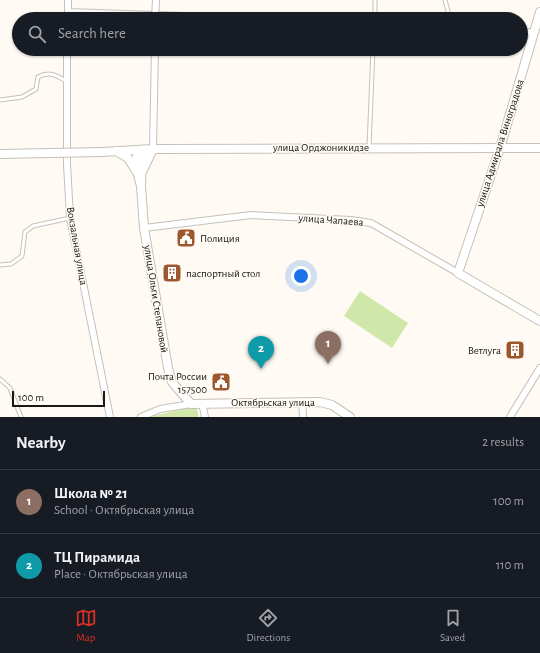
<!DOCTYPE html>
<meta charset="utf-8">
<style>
:root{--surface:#171b24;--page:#242831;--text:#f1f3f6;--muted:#9ea1a6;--line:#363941;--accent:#d93025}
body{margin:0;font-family:"Alegreya Sans",sans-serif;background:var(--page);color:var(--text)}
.scale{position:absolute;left:12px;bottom:10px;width:93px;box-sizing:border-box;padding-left:4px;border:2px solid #191815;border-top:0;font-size:11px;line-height:14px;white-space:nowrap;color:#191815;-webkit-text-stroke:3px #fffbf4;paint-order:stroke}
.you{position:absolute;left:301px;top:276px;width:14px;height:14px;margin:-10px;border:3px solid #fff;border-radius:50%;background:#1a73e8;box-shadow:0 0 0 6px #1a73e833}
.badge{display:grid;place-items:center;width:26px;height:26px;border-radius:50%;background:var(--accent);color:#fff;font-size:13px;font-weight:700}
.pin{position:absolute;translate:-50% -33px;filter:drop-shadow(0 1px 2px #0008)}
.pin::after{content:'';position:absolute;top:21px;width:14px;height:12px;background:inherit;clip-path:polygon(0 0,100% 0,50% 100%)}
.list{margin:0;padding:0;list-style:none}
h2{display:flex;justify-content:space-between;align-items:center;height:52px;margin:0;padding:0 16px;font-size:17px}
h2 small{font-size:13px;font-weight:400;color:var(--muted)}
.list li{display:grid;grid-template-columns:26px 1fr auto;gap:12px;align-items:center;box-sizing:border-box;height:64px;padding:0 16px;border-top:1px solid var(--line)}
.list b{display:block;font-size:15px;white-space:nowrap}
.list p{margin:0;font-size:13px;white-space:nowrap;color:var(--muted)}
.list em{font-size:13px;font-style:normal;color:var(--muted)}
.icon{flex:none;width:22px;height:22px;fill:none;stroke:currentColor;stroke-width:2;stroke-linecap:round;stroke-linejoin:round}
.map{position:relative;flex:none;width:540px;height:417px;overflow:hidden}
.search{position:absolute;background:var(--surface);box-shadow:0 1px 3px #0004;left:12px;right:12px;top:12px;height:44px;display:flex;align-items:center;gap:10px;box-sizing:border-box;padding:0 14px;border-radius:22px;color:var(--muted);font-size:15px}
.sheet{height:180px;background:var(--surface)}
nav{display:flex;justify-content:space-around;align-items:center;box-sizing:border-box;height:56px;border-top:1px solid var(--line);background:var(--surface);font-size:11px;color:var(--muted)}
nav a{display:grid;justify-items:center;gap:2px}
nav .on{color:var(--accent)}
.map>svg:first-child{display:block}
</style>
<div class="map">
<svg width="540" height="417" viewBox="0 0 540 417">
<rect width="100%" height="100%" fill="#fffbf4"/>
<!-- green -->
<path fill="#cfe8aa" d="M360,291L408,323L392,348L344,316Z
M196,406L199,417H149Z"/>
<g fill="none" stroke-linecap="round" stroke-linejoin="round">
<defs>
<path id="lane" d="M445,0L450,19
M375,19V0
M0,100L22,97L36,89L38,77C49,71 56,75 66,81
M369,147L373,49
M0,265L11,264L22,256L25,232L33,226L70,218
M0,379L10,388L21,417"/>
<path id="street" d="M68,12L273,19
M68,19V0
M155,19L156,0
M521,31L534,33
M67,49V164L70,218L110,417
M153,149L155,49
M144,228L251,215L351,220L371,223L458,273
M302,402L303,417
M202,403L205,417
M141,417L160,409L191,404
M510,417L540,368"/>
<path id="secondary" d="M540,12L500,148L458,273L540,321
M116,151L128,158L136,171
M102,152L153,149L540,148
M143,170L153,149
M141,186C138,174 133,161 139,150L142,155L141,186L144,228L168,368L172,382L191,404L320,402L332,405L350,417"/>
</defs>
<!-- lane casing -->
<use href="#lane" stroke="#c5c1b8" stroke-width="5"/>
<!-- street casing -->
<use href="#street" stroke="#c5c1b8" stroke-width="8"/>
<!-- secondary casing -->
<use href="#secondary" stroke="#c5c1b8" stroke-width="10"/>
<!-- lane -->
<use href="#lane" stroke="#fff" stroke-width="3"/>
<!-- street -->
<use href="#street" stroke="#fff" stroke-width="6"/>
<!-- secondary -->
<use href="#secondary" stroke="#fff" stroke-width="8"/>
<defs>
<path id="secondary-bridge" d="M0,154L102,152"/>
</defs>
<!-- secondary-bridge casing -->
<use href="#secondary-bridge" stroke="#c5c1b8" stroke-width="10" stroke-linecap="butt"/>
<!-- secondary-bridge -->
<use href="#secondary-bridge" stroke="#fff" stroke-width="8"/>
</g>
<!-- icons -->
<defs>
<symbol id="civic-square" viewBox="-11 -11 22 22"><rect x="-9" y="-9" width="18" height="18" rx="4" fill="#9d572c" stroke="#fffbf4"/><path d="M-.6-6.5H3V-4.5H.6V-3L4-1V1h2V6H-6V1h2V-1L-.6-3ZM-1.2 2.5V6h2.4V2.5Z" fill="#fff"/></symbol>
<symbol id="building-square" viewBox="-11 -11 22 22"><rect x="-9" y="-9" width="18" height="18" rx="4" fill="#9d572c" stroke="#fffbf4"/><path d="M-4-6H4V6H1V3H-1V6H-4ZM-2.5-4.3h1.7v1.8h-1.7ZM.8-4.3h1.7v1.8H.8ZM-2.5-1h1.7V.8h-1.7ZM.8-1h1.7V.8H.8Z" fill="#fff"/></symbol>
</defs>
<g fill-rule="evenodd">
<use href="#civic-square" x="175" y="227" width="22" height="22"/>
<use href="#building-square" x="161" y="262" width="22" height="22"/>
<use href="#building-square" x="504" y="339" width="22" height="22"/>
<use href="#civic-square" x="210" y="371" width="22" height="22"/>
</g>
<g text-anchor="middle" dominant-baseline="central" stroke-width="3" stroke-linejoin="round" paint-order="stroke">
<!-- street labels -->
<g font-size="11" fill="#191815" stroke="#fffbf4">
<text transform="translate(500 143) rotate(-72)">улица Адмирала Виноградова</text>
<text x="321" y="147">улица Орджоникидзе</text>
<text transform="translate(331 220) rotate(4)">улица Чапаева</text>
<text transform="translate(77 246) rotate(80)">Вокзальная улица</text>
<text transform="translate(156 299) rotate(81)">улица Ольги Степановой</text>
<text x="273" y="402">Октябрьская улица</text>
</g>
<!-- poi labels -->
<g font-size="11" fill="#191815" stroke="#fffbf4" text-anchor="start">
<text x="200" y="238">Полиция</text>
<text x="186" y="273">паспортный стол</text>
<text x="501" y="350" text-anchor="end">Ветлуга</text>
<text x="207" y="376" text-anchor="end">Почта России<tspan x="207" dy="13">157500</tspan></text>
</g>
</g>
</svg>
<div class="scale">100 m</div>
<div class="you"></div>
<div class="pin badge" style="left:328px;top:364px;background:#8d6e63">1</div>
<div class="pin badge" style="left:261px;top:369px;background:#0f9aa8">2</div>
<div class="search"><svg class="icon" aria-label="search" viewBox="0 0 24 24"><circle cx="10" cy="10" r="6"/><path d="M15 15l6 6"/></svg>Search here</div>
</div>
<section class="sheet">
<h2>Nearby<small>2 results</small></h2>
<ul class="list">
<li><span class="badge" style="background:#8d6e63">1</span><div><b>Школа № 21</b><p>School · Октябрьская улица</p></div><em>100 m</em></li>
<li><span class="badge" style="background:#0f9aa8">2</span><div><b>ТЦ Пирамида</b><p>Place · Октябрьская улица</p></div><em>110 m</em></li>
</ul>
</section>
<nav>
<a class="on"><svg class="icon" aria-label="map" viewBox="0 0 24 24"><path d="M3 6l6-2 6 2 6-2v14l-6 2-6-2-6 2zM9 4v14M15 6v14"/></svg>Map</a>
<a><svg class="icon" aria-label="directions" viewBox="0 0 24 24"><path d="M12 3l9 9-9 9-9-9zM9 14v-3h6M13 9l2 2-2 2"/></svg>Directions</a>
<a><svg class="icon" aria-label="saved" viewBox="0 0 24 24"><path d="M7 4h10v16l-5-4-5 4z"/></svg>Saved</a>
</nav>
